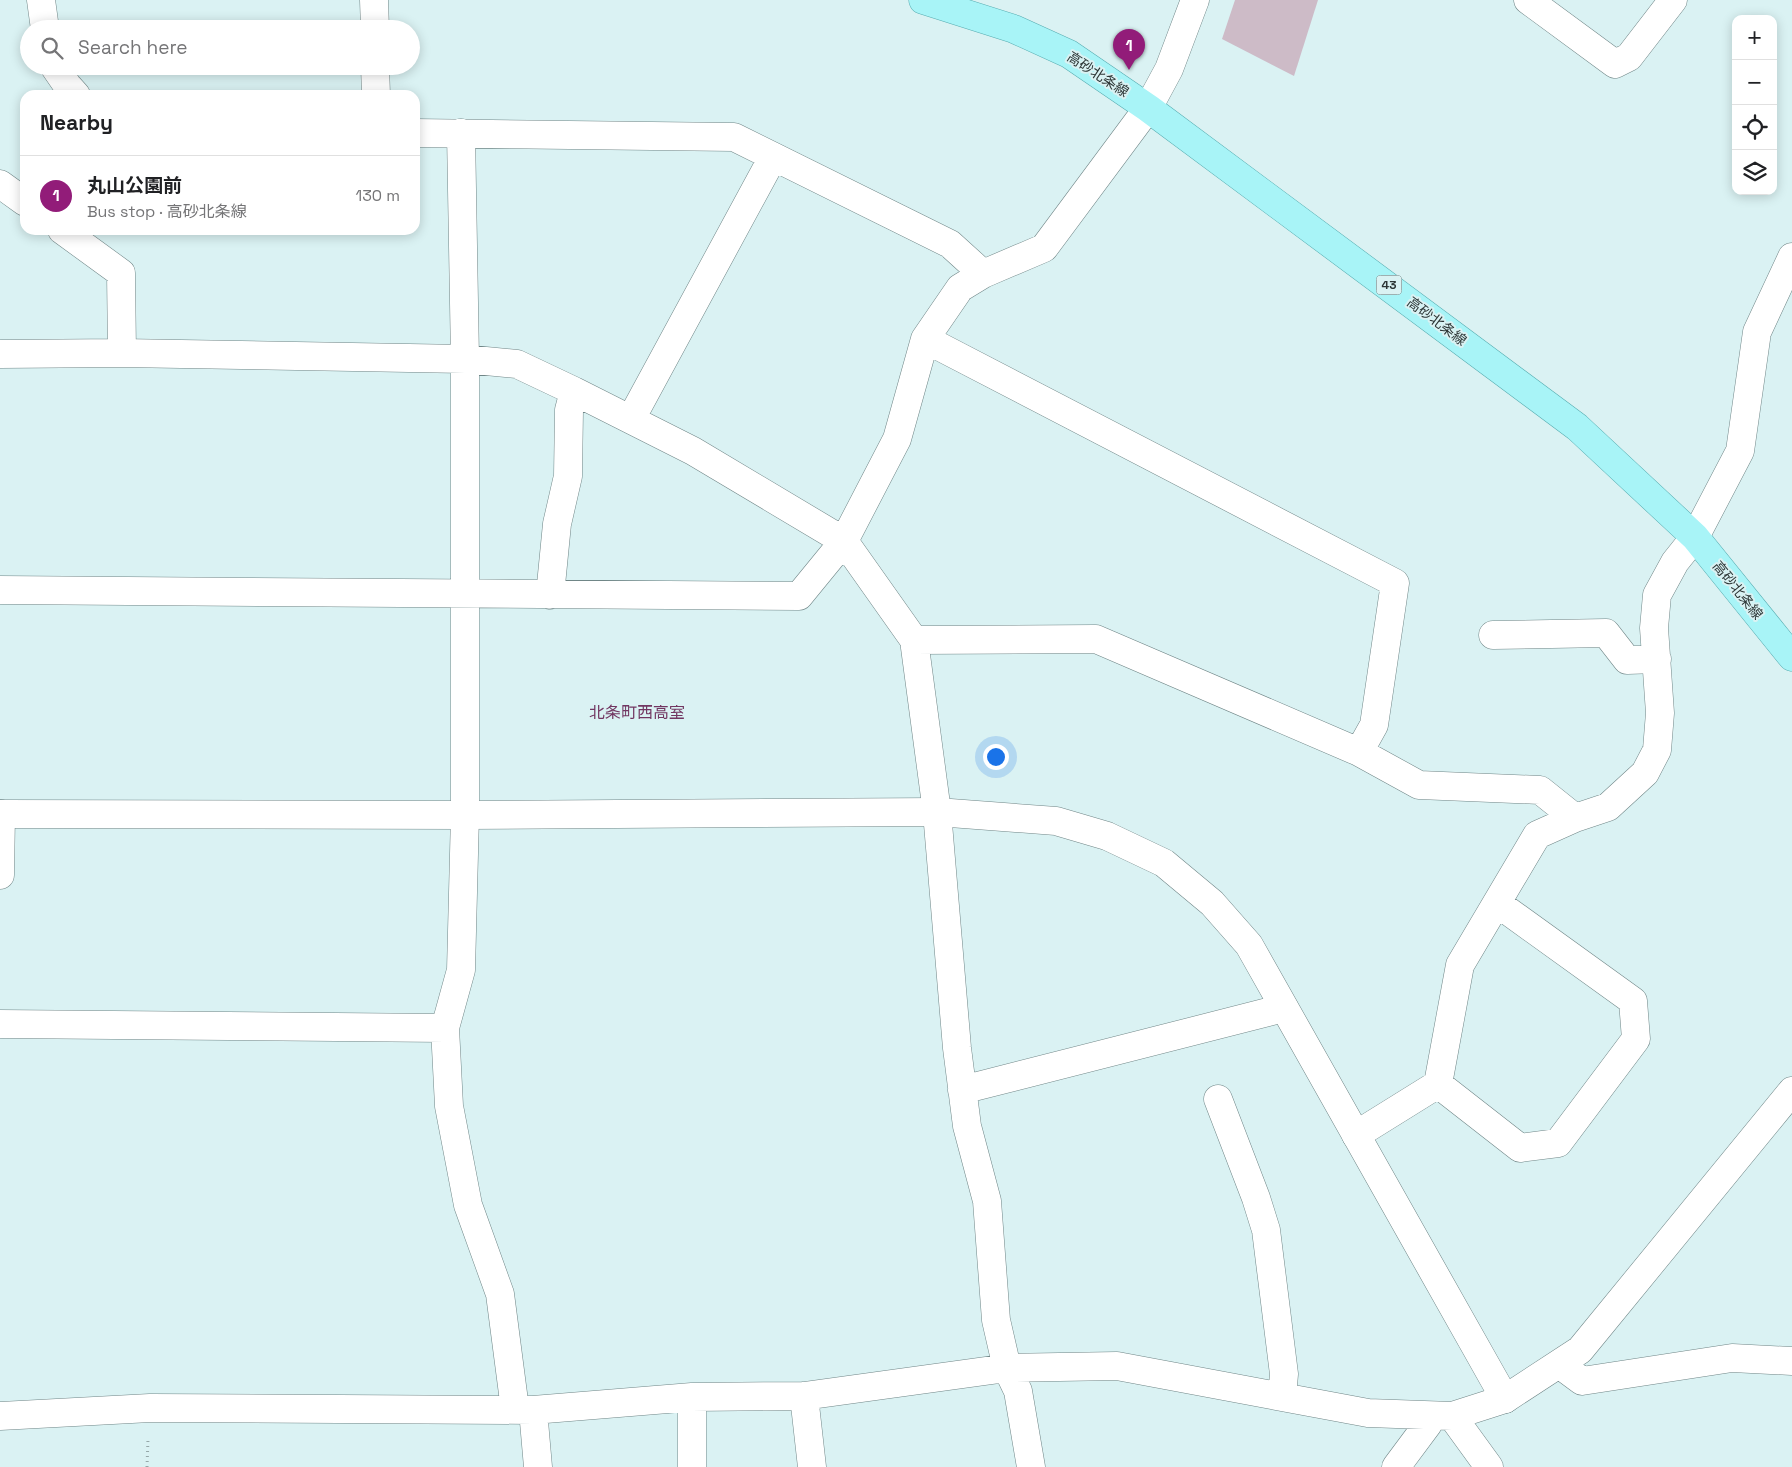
<!DOCTYPE html>
<meta charset="utf-8">
<style>
:root{--surface:#fff;--page:#f2f2f2;--text:#202124;--muted:#757577;--line:#e0e0e0;--accent:#921c79}
body{margin:0;font-family:"Space Grotesk","Noto Sans JP",sans-serif;background:var(--page);color:var(--text)}
.controls{position:absolute;right:15px;top:15px;display:grid;overflow:hidden;border-radius:10px;box-shadow:0 2px 12px #0003}
.controls button{width:45px;height:45px;display:grid;place-items:center;padding:0;border:0;border-bottom:1px solid var(--line);background:var(--surface);color:var(--text);font:25px sans-serif}
.you{position:absolute;left:995px;top:756px;width:18px;height:18px;margin:-12px;border:4px solid #fff;border-radius:50%;background:#1a73e8;box-shadow:0 0 0 8px #1a73e833}
.badge{display:grid;place-items:center;width:32px;height:32px;border-radius:50%;background:var(--accent);color:#fff;font-size:16px;font-weight:700}
.pin{position:absolute;translate:-50% -41px;filter:drop-shadow(0 1px 2px #0008)}
.pin::after{content:'';position:absolute;top:26px;width:18px;height:15px;background:inherit;clip-path:polygon(0 0,100% 0,50% 100%)}
.list{margin:0;padding:0;list-style:none}
h2{display:flex;justify-content:space-between;align-items:center;height:65px;margin:0;padding:0 20px;font-size:21px}
h2 small{font-size:16px;font-weight:400;color:var(--muted)}
.list li{display:grid;grid-template-columns:32px 1fr auto;gap:15px;align-items:center;box-sizing:border-box;height:80px;padding:0 20px;border-top:1px solid var(--line)}
.list b{display:block;font-size:19px;white-space:nowrap}
.list p{margin:0;font-size:16px;white-space:nowrap;color:var(--muted)}
.list em{font-size:16px;font-style:normal;color:var(--muted)}
.icon{flex:none;width:28px;height:28px;fill:none;stroke:currentColor;stroke-width:2;stroke-linecap:round;stroke-linejoin:round}
.map{position:relative;flex:none;width:1792px;height:1467px;overflow:hidden}
.search{position:absolute;background:var(--surface);box-shadow:0 2px 12px #0003;left:20px;top:20px;width:400px;height:55px;display:flex;align-items:center;gap:12px;box-sizing:border-box;padding:0 18px;border-radius:28px;color:var(--muted);font-size:19px}
.panel{position:absolute;background:var(--surface);box-shadow:0 2px 12px #0003;left:20px;top:90px;width:400px;height:145px;border-radius:15px}
.map>svg:first-child{display:block}
</style>
<div class="map">
<svg width="1792" height="1467" viewBox="0 0 1792 1467">
<rect width="100%" height="100%" fill="#daf2f3"/>
<!-- building -->
<path fill="#cdbbc7" d="M1235,0H1318L1294,76L1222,39Z"/>
<g fill="none" stroke-linecap="round" stroke-linejoin="round">
<defs>
<path id="minor" d="M41,0L45,29
M374,0L375,29
M1528,0L1615,64L1629,57L1673,0
M54,66L67,85L76,95
M375,66L376,95
M415,133L734,137L950,244L983,274
M461,133L465,359V815L461,970L445,1028L449,1106L468,1205L500,1294L515,1409
M0,184L25,202
M62,230L121,273L122,353
M925,339L1395,583L1374,725L1359,752
M0,354L122,353L465,359L517,364L574,391L693,451L844,541L914,640L937,812L957,1048L967,1126L987,1201L996,1320L1007,1368L1018,1391L1031,1467
M631,419L773,157
M0,590L799,596L844,541L897,439L925,339L960,288L983,274L1044,248L1148,108L1169,69L1195,0
M550,595L557,524L568,476L569,410L574,391
M1493,635L1606,633L1627,660L1657,659
M914,640L1096,639L1359,752L1419,785L1540,790L1575,818
M0,875L1,814
M0,1024L445,1028
M1438,1084L1520,1148L1558,1143L1636,1039L1633,1001L1497,903
M962,1090L1284,1008
M1218,1099L1256,1198L1266,1230L1284,1374L1282,1397
M1356,1135L1438,1084L1460,965L1537,835L1575,818L1608,807L1645,773L1657,750L1660,713L1654,628L1657,595L1675,562L1695,537L1740,451L1757,332L1792,257
M1559,1364L1582,1381L1732,1358L1792,1361
M804,1396L812,1467
M692,1397V1467
M533,1410L538,1467
M0,1416L150,1408L533,1410L692,1397L804,1396L1007,1368L1117,1366L1368,1413L1452,1416L1505,1399L1580,1350L1792,1091
M1452,1416L1489,1467
M1396,1467L1428,1424L1427,1416"/>
<path id="tertiary" d="M0,814L465,815L937,812L1056,821L1107,836L1164,863L1212,903L1249,945L1505,1399"/>
<path id="primary" d="M923,0L1014,29L1069,54L1148,108L1577,427L1695,537L1792,657"/>
</defs>
<!-- minor casing -->
<use href="#minor" stroke="#708687" stroke-width="29"/>
<!-- tertiary casing -->
<use href="#tertiary" stroke="#708687" stroke-width="29"/>
<!-- primary casing -->
<use href="#primary" stroke="#57acb0" stroke-width="29"/>
<!-- path -->
<path stroke="#95a7a8" stroke-width="3" stroke-dasharray="1 4" stroke-linecap="butt" d="M147,1467L148,1439"/>
<!-- minor -->
<use href="#minor" stroke="#fff" stroke-width="28"/>
<!-- tertiary -->
<use href="#tertiary" stroke="#fff" stroke-width="28"/>
<!-- primary -->
<use href="#primary" stroke="#a8f4f7" stroke-width="28"/>
</g>
<g text-anchor="middle" dominant-baseline="central" stroke-width="4" stroke-linejoin="round" paint-order="stroke">
<!-- shield labels -->
<rect fill="#daf2f3" stroke="#616e6f" stroke-width="1" x="1376.5" y="275.5" width="25" height="19" rx="4"/>
<g font-size="12" font-weight="bold" fill="#2d3636">
<text x="1389" y="285">43</text>
</g>
<!-- street labels -->
<g font-size="14" fill="#2d3636" stroke="#daf2f3">
<text transform="translate(1098 74) rotate(33)">高砂北条線</text>
<text transform="translate(1437 321) rotate(37)">高砂北条線</text>
<text transform="translate(1738 590) rotate(51)">高砂北条線</text>
</g>
<!-- quarter labels -->
<g font-size="16" fill="#713661" stroke="#daf2f3">
<text x="637" y="712">北条町西高室</text>
</g>
</g>
</svg>
<div class="controls">
<button>+</button>
<button>−</button>
<button><svg class="icon" aria-label="locate" viewBox="0 0 24 24"><circle cx="12" cy="12" r="6"/><path d="M12 2v4M12 18v4M2 12h4M18 12h4"/></svg></button>
<button><svg class="icon" aria-label="layers" viewBox="0 0 24 24"><path d="M12 4l9 5-9 5-9-5zM3 14l9 5 9-5"/></svg></button>
</div>
<div class="you"></div>
<div class="pin badge" style="left:1129px;top:70px">1</div>
<div class="search"><svg class="icon" aria-label="search" viewBox="0 0 24 24"><circle cx="10" cy="10" r="6"/><path d="M15 15l6 6"/></svg>Search here</div>
<section class="panel">
<h2>Nearby<small></small></h2>
<ul class="list">
<li><span class="badge">1</span><div><b>丸山公園前</b><p>Bus stop · 高砂北条線</p></div><em>130 m</em></li>
</ul>
</section>
</div>
